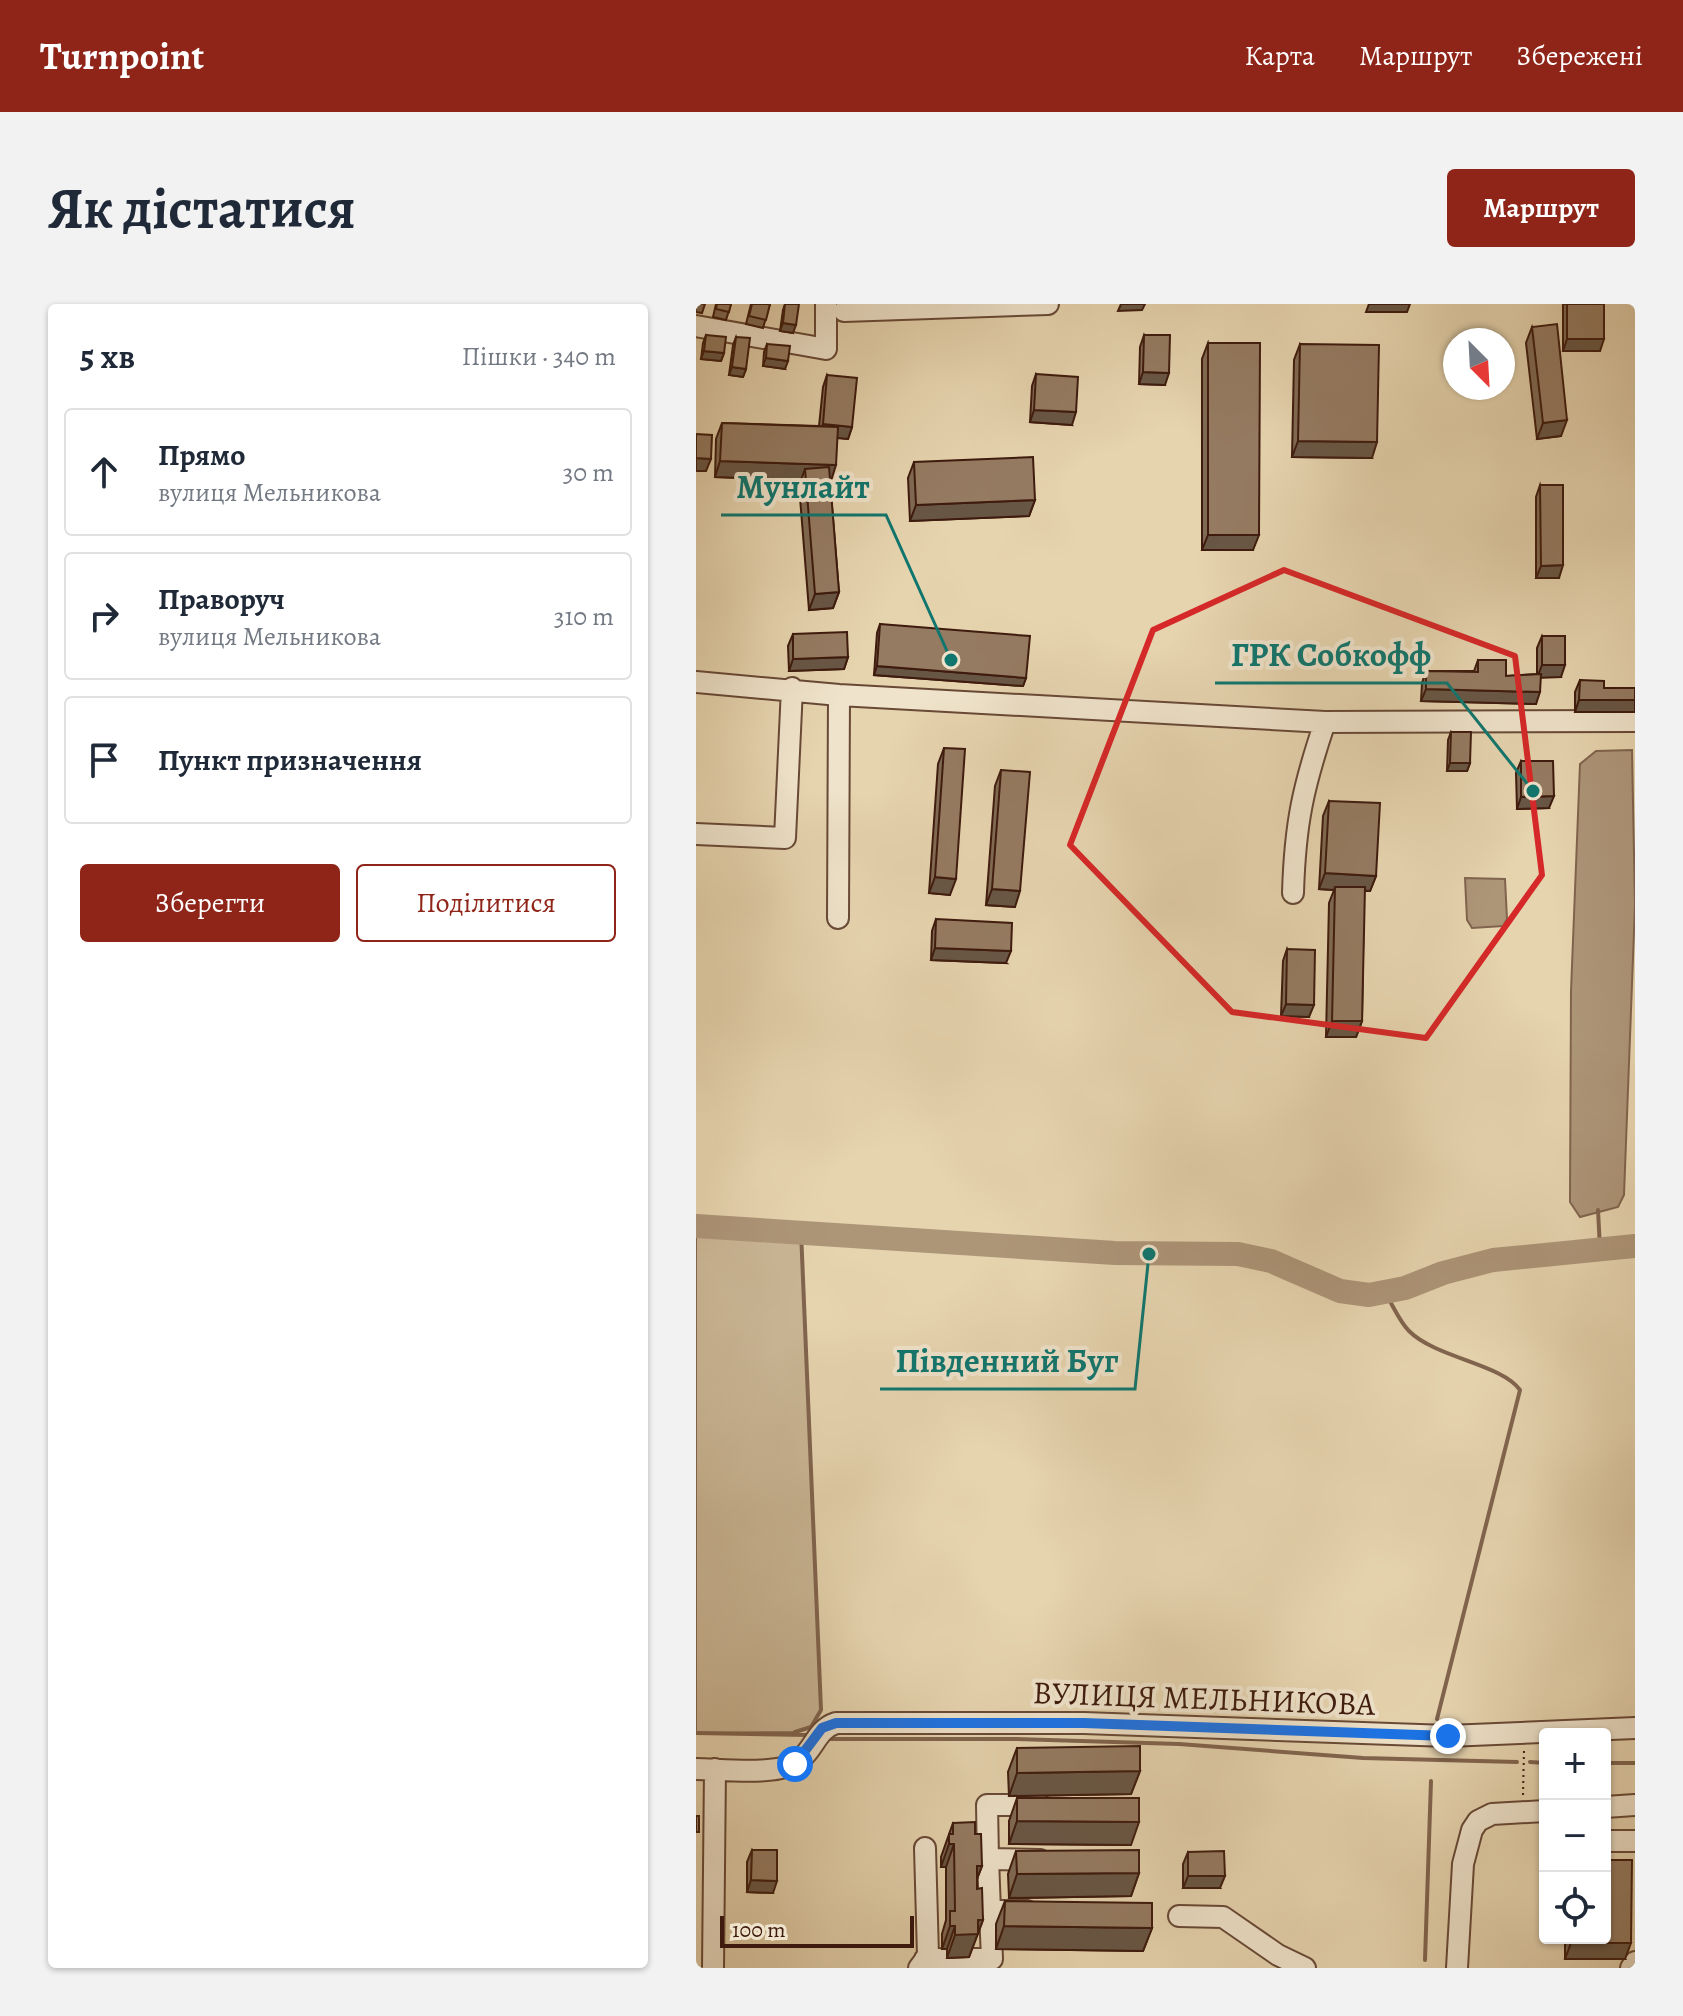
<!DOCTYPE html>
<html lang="uk">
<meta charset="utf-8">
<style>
:root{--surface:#fff;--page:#f2f2f3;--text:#1f2937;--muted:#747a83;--line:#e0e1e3;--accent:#8f2418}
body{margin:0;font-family:Alegreya,serif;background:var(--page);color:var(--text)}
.controls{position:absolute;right:24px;bottom:24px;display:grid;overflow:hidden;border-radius:8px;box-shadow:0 2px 6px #0004}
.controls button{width:72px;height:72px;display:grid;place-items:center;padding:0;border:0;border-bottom:2px solid var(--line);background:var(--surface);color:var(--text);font:40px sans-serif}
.compass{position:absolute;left:747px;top:24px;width:72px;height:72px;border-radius:50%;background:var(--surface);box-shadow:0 2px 6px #0004;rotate:156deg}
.scale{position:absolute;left:24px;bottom:20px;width:194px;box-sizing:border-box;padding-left:8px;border:4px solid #3e1b0e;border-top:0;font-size:22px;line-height:28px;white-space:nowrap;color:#3e1b0e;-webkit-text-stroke:6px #efe3cb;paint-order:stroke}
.stop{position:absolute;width:24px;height:24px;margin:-18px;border:6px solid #1a73e8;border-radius:50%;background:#fff}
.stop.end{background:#1a73e8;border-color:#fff;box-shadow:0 2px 8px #0008}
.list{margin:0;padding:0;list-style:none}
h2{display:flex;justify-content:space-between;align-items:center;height:104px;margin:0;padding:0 32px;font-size:34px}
h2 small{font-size:26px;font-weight:400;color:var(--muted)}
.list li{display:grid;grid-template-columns:52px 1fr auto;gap:24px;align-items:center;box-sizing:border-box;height:128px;margin:0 16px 16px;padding:0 16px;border:2px solid var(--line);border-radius:8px}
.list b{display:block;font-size:30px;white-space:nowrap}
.list p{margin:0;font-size:26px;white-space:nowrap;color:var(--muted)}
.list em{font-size:26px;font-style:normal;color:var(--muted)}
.actions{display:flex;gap:16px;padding:24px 32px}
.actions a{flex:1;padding:18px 0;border:2px solid var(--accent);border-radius:8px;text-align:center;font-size:28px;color:var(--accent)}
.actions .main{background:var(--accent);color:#fff}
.icon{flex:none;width:44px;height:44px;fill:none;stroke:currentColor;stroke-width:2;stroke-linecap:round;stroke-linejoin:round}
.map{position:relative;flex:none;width:939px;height:1664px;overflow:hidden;border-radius:8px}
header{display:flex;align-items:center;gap:48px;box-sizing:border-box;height:112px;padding:0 40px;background:var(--accent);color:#fff}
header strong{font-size:38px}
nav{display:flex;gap:44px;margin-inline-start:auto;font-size:28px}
.intro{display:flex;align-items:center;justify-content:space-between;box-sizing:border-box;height:192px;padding:0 48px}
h1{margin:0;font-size:56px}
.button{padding:20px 36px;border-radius:8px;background:var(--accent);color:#fff;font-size:28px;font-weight:700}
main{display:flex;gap:48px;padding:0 48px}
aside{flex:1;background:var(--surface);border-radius:8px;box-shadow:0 2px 6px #0004}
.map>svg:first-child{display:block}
</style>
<header>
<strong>Turnpoint</strong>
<nav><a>Карта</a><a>Маршрут</a><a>Збережені</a></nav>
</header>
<div class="intro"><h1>Як дістатися</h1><a class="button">Маршрут</a></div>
<main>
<aside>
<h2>5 хв<small>Пішки · 340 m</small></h2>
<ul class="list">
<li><svg class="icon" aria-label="ahead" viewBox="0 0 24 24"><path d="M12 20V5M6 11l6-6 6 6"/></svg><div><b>Прямо</b><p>вулиця Мельникова</p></div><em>30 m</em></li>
<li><svg class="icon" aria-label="right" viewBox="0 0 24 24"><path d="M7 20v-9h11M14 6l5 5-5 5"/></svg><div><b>Праворуч</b><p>вулиця Мельникова</p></div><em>310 m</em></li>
<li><svg class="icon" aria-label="arrive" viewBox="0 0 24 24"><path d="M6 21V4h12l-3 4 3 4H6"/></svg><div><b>Пункт призначення</b></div></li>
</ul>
<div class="actions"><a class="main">Зберегти</a><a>Поділитися</a></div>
</aside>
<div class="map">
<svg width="939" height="1664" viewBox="0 0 939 1664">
<rect width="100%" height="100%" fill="#e6d4af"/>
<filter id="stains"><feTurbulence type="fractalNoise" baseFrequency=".0025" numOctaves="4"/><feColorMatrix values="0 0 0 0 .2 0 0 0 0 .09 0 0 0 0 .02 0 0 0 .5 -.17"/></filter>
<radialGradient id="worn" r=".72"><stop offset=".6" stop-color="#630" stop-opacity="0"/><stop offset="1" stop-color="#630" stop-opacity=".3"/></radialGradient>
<!-- green -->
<path fill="#c9b594" stroke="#846851" stroke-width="2" d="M0,922L105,927L125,1406L115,1423L97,1428L0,1429Z"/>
<!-- water -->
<path fill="#ad9578" stroke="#81644e" stroke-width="2" d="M936,446L939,601L928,891L922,903L884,913L874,898L875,687L884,460L900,447Z
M769,574L809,575L811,615L807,622L776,624L771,616Z"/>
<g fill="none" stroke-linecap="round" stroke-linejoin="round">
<!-- stream -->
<path stroke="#81644e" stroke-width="4" d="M902,906L904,944
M689,989C697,1001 703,1017 713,1027C740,1054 806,1060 824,1086L741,1415
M99,1428L115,1423L125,1406L105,927
M0,1429L113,1431
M130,1435H318L483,1440L667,1454L821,1458
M834,1458L849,1459
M909,1459H939
M729,1656L735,1477"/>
<!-- river -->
<path stroke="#ad9578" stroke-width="24" d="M0,922L419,949L542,950L575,957L644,987L673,991L709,984L747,969L797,956L939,942"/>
<defs>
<path id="minor" d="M148,7L352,0
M0,22L130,45V0
M0,378L143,391L629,418L939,417
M0,530L89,534L96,384
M597,589C599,520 607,483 629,418
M142,614L143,391
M0,1465C24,1465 82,1472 101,1458C119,1446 119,1426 140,1419H388L752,1432L939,1424
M909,1503L939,1501
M909,1537H939
M292,1555L291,1501H344
M294,1607L292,1555L344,1556
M483,1612L527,1613L582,1651L609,1664
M229,1655H296L294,1607H331
M17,1664L19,1465
M223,1664L232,1652L229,1544
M761,1664L767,1560L776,1526L782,1517L796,1510L849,1507
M935,1664L939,1658"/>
</defs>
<!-- minor casing -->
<use href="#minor" stroke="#684936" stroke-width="24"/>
<!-- path -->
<path stroke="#3e1b0e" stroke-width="2" stroke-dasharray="2 4" stroke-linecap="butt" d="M827,1491L828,1445"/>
<!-- minor -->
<use href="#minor" stroke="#efe3cb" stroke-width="20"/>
</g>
<!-- wall -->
<path fill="#806a54" stroke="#3e1b0e" stroke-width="2" d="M0,0H9L6,9L0,8Z
M20,0H35L30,16L17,13Z
M55,0H74L67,24L50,20Z
M89,0L97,29L84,27L87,6Z
M867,0H908L904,47H867Z
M836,23L865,132L841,135L830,39Z
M10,31L28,49L25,57L5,55L7,39Z
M448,31L469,81L443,80L444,43Z
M40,33L50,65L47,73L33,71L37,41Z
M512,39L557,246H506V55Z
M71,40L89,65L67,62L68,48Z
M604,40L676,154L596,153L598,56Z
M340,70L376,121L334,118L336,82Z
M131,71L156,123L152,135L141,134L134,177L143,288L137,304L113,306L103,181L105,176L19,173L20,135L26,119L123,122L127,83Z
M218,158L339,196L333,212L214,217L212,174Z
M844,181L863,274H840V193Z
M184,320L330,374L327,382L178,371L181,329Z
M97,330L152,353L148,365L93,367L92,342Z
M846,332L865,373H844L840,400L725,397L726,379L730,367H778L782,356L810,372L841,370V344Z
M884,376L908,384H939V408H879V388Z
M755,428L774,459L771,467H751L752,436Z
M248,444L254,591L233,589L242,460Z
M825,457L853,504L821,505L820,469Z
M305,466L319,603L290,601L299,482Z
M633,497L680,572L674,587H668L666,717L660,733H630L633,599L638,586L623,585L627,512Z
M240,615L310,659L235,656L236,627Z
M591,645L613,713L585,712L587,657Z
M321,1444L444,1467L435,1490L313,1492L312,1468Z
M321,1494L435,1541L313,1540V1517Z
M257,1519L279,1530L286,1562L281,1575V1585L287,1616L273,1653L251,1654V1645H246V1630L250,1616V1563H245V1553Z
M56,1546L77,1589L51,1588V1558Z
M320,1547L443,1569L435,1592L313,1594L312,1570Z
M492,1548L524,1584H487V1560Z
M309,1597L456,1624L447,1647L300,1645V1620Z
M869,1634H909L929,1655H869Z"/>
<!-- shaded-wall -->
<path fill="#685645" stroke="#3e1b0e" stroke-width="2" d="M425,0H449L446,6L422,7Z
M673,0H714L711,8H670Z
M87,19L100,21L97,29L84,27Z
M871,35H908L904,47H867Z
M8,47L28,49L25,57L5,55Z
M70,54L92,57L89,65L67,62Z
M36,63L50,65L47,73L33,71Z
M447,68L473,69L469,81L443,80Z
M338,106L380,108L376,121L334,118Z
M871,116L865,132L841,135L847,119Z
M127,120L156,123L152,135L122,132Z
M602,137L681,138L676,154L596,153Z
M0,154L15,155L10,167H0Z
M24,157L140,161L135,177L109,165L105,176L19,173Z
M339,196L333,212L214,217L220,201Z
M512,231H563L557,246H506Z
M867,261L863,274H840L845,262Z
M143,288L137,304L113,306L119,290Z
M152,353L148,365L93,367L97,355Z
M846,361H869L865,373L841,374Z
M181,362L330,374L327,382L178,371Z
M730,385L844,388L840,400L725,397Z
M883,396H939V408H879Z
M754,459H774L771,467H751Z
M858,492L853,504L821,505L825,493Z
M629,569L680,572L674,587L639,586V583L638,586L623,585Z
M239,573L260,575L254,591L233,589Z
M296,585L324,587L319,603L290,601Z
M239,644L315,647L310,659L235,656Z
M590,700L618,701L613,713L585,712Z
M636,717H666L660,733H630Z
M444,1467L435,1490L313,1492L321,1469Z
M321,1517L443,1518L435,1541L313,1540Z
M253,1540H258L250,1563H245Z
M281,1562H286L277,1585Z
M443,1569L435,1592L313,1594L321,1570Z
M492,1572H529L524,1584H487Z
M55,1576L81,1577L77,1589L51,1588Z
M282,1616H287L273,1653L251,1654L259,1631Z
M254,1622H259L251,1645H246Z
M308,1622L456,1624L447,1647L300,1645Z
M875,1639H935L929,1655H869Z"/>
<!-- building -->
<path fill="#957b62" stroke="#3e1b0e" stroke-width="2" d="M21,0H35L33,8L20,5Z
M56,0H74L70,16L53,12Z
M89,0H103L100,21L87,19Z
M871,0H908V35H871Z
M861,20L871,116L847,119L836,23Z
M10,31L30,33L28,49L8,47Z
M448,31H474L473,69L447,68Z
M40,33L54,34L50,65L36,63Z
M512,39H564L563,231H512Z
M71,40L94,42L92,57L70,54Z
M604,40L683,41L681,138L602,137Z
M340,70L382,73L380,108L338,106Z
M131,71L161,74L156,123L127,120Z
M26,119L142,123L140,161L24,157Z
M0,130L16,131L15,155L0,154Z
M337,153L339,196L220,201L218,158Z
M133,163L143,288L119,290L109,165Z
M844,181H867V261L845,262Z
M184,320L334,332L330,374L181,362Z
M151,328L152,353L97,355V330Z
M846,332H869V361H846Z
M782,356H810V372L845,370L844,388L730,385V367L782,368Z
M884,376L908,377V384H939V396H883Z
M755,428H775L774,459H754Z
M248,444L269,445L260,575L239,573Z
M825,457H857L858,492L825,493Z
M305,466L334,468L324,587L296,585Z
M633,497L684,499L680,572L629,569Z
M639,583H669L666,717H636Z
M240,615L316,619L315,647L239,644Z
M591,645L619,646L618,701L590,700Z
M444,1442V1467L321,1469V1444Z
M321,1494H443V1518L321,1517Z
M0,1512H3V1528H0Z
M279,1518V1530H285L286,1562H281V1585L286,1584L287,1616H282V1630L259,1631V1622H254V1607H259L258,1540H253V1530H257V1519Z
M56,1546H81V1577L55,1576Z
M443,1546V1569L321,1570L320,1547Z
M528,1547L529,1572H492V1548Z
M909,1556H936L935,1639H875V1634H909Z
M309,1597L456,1599V1624L308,1622Z"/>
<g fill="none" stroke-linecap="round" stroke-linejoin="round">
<!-- route -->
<path stroke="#1a73e8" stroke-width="10" d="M99,1460L126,1424L140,1419H388L752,1432"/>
</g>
<!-- marked area -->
<path fill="none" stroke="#d62828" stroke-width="6" stroke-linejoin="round" d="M588,266L819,352L846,571L730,734L536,708L374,541L457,326Z"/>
<g text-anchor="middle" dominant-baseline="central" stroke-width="8" stroke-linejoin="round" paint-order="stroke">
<!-- street labels -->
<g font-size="32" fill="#3e1b0e" stroke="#efe3cb">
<text transform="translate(508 1394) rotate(2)">ВУЛИЦЯ МЕЛЬНИКОВА</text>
</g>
</g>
<!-- callouts -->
<path fill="none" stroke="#0f766e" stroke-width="3" d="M255 356L190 211H25M837 487L751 379H519M453 950L439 1085H184"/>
<g fill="#0f766e" stroke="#efe3cb" stroke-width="3">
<circle cx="255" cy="356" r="8"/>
<circle cx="837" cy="487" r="8"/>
<circle cx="453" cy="950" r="8"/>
</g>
<g font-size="34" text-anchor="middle" font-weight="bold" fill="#0f766e" stroke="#efe3cb" stroke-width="8" stroke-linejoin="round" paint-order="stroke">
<text x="107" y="194">Мунлайт</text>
<text x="635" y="362">ГРК Собкофф</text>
<text x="311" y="1068">Південний Буг</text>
</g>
<rect width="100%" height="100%" filter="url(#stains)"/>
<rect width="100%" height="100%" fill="url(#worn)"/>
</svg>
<div class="controls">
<button>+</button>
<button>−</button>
<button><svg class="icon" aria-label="locate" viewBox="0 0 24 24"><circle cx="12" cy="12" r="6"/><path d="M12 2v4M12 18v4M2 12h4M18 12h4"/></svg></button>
</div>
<svg class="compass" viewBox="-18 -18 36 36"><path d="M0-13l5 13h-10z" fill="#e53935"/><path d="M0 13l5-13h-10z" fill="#747a83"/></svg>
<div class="scale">100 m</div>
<div class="stop" style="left:99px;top:1460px"></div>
<div class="stop end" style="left:752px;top:1432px"></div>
</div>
</main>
